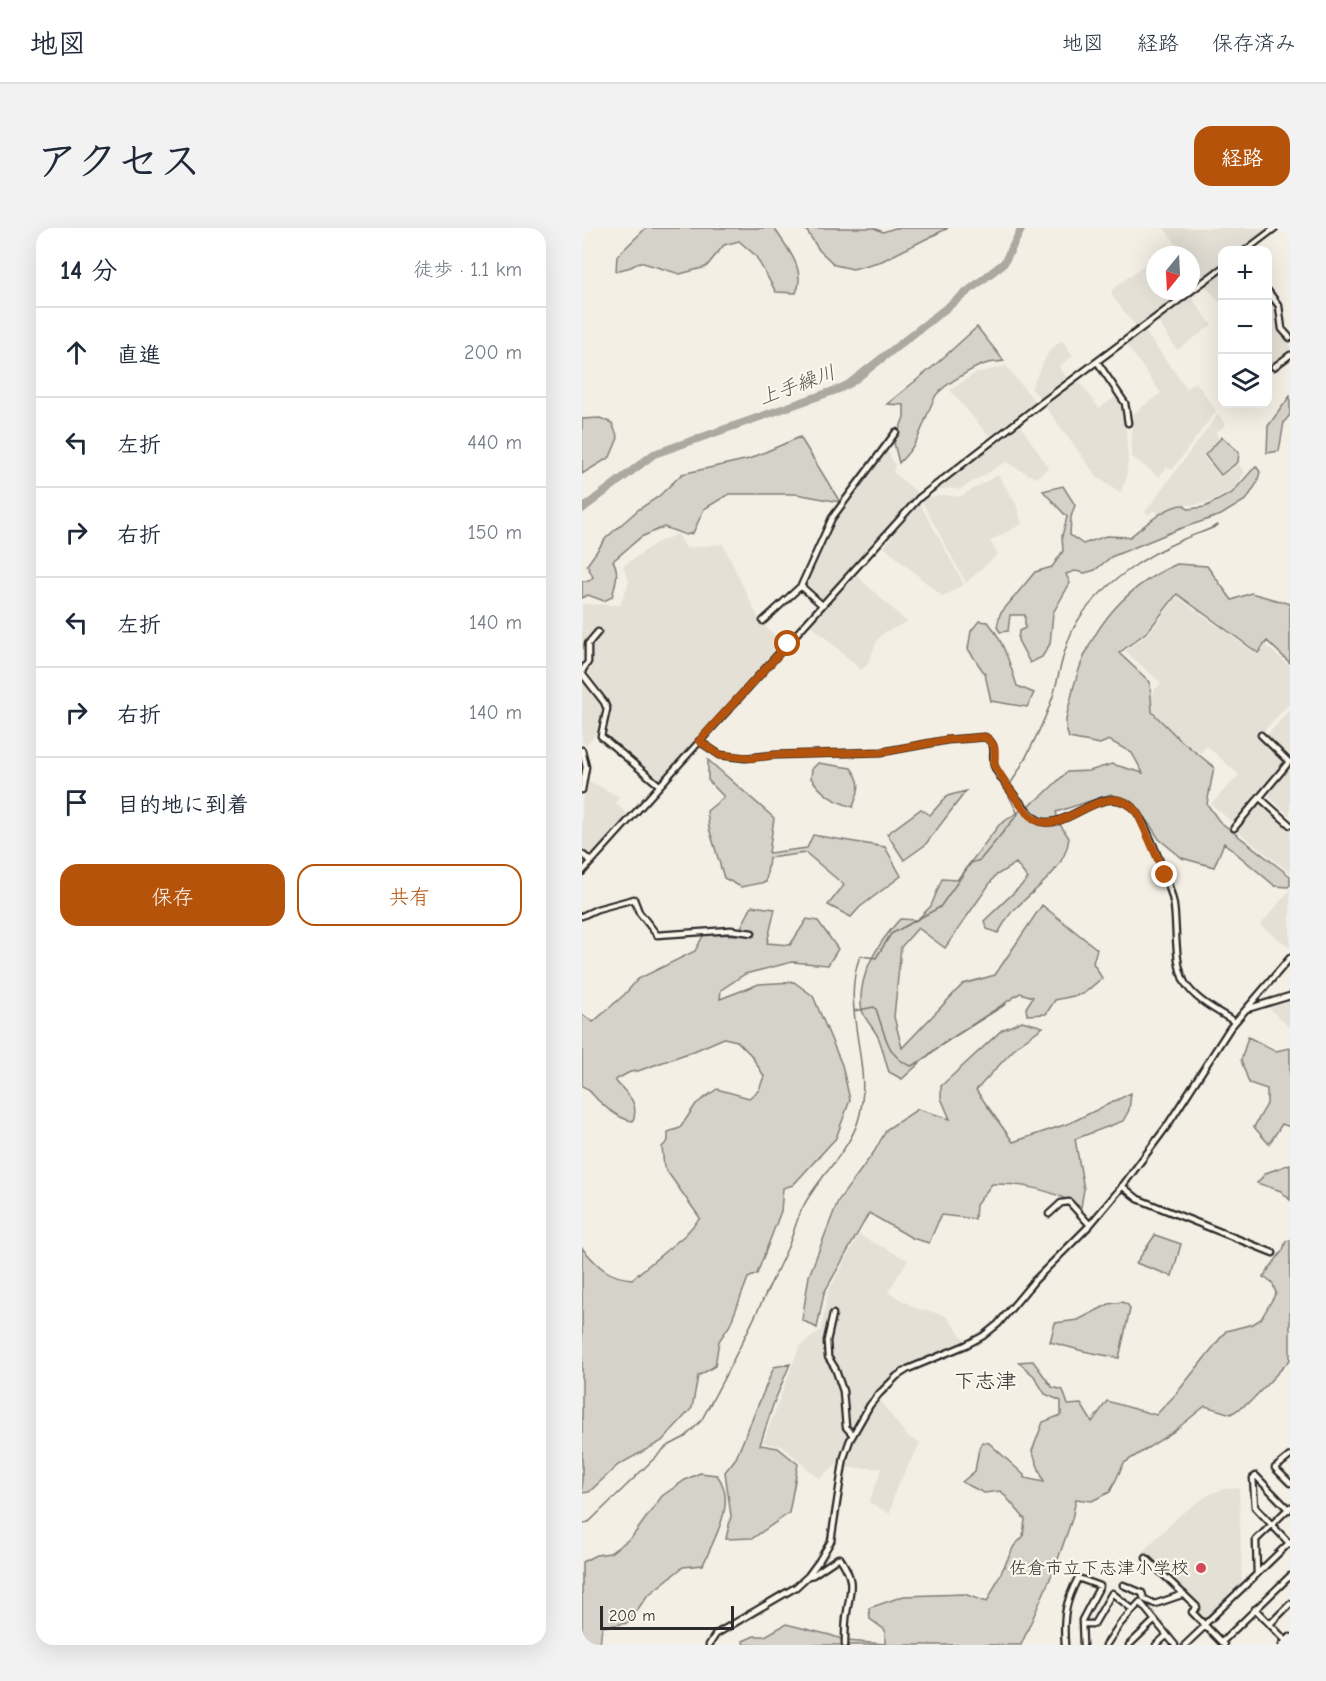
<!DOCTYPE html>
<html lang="ja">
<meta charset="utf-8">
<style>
:root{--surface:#fff;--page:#f2f2f3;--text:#1f2937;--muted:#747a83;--line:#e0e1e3;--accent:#b45309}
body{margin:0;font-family:"Comic Neue","Klee One",sans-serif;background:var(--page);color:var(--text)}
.controls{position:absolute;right:18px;top:18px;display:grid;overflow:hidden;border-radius:12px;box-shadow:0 6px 24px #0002}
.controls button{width:54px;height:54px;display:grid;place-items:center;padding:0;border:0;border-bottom:2px solid var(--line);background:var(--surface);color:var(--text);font:30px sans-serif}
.compass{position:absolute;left:564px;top:18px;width:54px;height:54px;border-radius:50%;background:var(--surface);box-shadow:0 6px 24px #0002;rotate:198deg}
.scale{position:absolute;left:18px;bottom:15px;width:134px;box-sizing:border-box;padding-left:6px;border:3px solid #2b2b2b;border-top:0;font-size:16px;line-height:21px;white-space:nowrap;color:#2b2b2b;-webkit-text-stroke:4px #fbf7ec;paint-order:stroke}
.stop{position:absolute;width:18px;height:18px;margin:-14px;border:4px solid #b45309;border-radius:50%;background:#fff}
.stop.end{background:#b45309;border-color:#fff;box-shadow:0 2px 6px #0008}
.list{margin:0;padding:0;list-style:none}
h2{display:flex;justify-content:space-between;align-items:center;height:78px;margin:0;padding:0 24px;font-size:26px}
h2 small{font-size:20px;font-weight:400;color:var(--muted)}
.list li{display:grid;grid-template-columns:39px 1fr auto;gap:18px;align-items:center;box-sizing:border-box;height:90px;padding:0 24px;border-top:2px solid var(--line)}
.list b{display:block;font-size:22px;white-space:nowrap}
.list em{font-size:20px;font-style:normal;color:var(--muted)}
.actions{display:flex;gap:12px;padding:18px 24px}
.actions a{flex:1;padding:14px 0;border:2px solid var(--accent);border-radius:18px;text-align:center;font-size:21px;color:var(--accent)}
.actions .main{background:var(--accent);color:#fff}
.icon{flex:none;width:33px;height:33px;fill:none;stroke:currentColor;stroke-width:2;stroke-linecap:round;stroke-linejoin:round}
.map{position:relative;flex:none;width:708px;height:1417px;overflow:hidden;border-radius:18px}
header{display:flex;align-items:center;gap:36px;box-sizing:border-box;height:84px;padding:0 30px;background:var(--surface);border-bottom:2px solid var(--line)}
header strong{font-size:28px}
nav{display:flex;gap:33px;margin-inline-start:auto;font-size:21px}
.intro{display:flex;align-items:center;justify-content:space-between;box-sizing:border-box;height:144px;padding:0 36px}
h1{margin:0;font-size:42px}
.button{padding:15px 27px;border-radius:18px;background:var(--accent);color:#fff;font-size:21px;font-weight:700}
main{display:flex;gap:36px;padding:0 36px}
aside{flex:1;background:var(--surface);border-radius:18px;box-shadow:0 6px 24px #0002}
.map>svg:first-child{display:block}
</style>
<header>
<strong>地図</strong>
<nav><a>地図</a><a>経路</a><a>保存済み</a></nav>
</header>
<div class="intro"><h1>アクセス</h1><a class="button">経路</a></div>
<main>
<aside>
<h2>14 分<small>徒歩 · 1.1 km</small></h2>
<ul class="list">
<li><svg class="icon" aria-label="ahead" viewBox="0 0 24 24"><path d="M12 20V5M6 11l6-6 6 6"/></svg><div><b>直進</b></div><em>200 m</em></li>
<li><svg class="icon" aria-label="left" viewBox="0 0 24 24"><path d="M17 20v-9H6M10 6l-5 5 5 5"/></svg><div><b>左折</b></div><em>440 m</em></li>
<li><svg class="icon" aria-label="right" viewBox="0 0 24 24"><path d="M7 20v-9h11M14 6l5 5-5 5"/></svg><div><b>右折</b></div><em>150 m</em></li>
<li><svg class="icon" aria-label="left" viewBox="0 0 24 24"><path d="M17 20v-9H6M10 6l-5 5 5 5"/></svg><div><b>左折</b></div><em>140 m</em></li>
<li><svg class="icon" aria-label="right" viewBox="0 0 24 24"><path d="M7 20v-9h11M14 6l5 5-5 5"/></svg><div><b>右折</b></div><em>140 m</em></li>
<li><svg class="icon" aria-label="arrive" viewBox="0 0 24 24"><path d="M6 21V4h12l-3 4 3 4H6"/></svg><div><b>目的地に到着</b></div></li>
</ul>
<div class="actions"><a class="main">保存</a><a>共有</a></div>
</aside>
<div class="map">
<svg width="708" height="1417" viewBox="0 0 708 1417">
<rect width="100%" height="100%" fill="#f3efe4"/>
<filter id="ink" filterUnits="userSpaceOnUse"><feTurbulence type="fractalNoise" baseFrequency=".0167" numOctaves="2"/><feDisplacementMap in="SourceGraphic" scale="12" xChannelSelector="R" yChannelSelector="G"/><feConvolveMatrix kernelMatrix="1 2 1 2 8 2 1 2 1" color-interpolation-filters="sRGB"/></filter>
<g filter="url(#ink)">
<!-- built -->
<path fill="#e4e0d6" d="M582,0H681L683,3L658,22H640V36L620,52L609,37V27H602Z
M573,28V63H604L555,100L530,68V62Z
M640,43V72L637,74L623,57Z
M686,65L695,78L699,102L708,113V125L692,138L686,130Z
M608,68L630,97L595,122L575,92Z
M562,102L604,160L614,154L634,183L590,242L585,239L577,249L549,228L551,186L579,165L544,116Z
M480,112L491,128L477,138L486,152L460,172L449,160L467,123Z
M424,138L454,175L407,208L368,162L394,145Z
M496,152L517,180L535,168L542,179L546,231L544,252L538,265L516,250L463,178Z
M636,186L644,197L634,204L637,211L621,228L639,249L657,236L663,245L650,263L628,274L613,277L596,276L577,287L571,282L567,287L563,284Z
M437,196L467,240L453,250L424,234L377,262L369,260L349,263Z
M305,222L313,237L311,244L337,266L240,372L222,356L242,319L253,292Z
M416,247L434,276L440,296L408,313L416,326L384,355L339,272L341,270L362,267L377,269Z
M337,274L382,356L361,369L302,319Z
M96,306L104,320L141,316L178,394L203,416L77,552L23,508L28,477L5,442L0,438V376L38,377L47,353L41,338L74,315Z
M273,346L325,394L303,404L296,411L285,437L279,442L228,396Z
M595,369L675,426L683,417L708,438V475L677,508L701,531V539L652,596L629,576L657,547L625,518L618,525L587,508L564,481L573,461L579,455L543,423L567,405Z
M0,450L20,478L22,485L17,502L4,517L0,514Z
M708,482V528L685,507Z
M708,538V588L688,570V562Z
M5,552L38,569L33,574L46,587L9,628L0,622V574Z
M678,573L708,599V645L654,602Z
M708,662V720L678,697Z
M708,771V798L707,799L683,776Z
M277,1007L326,1032L306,1064L333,1080L363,1087L384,1113L316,1143L292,1165L271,1199L257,1234L237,1251L200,1218L181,1215L217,1119L239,1102L246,1064Z
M297,1172L326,1209L338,1215L313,1263L308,1286L287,1274L300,1240H264L267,1224L277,1202Z
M657,1260L660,1356L623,1391L616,1384L619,1381L561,1323L599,1286L626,1267L641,1261Z"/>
<!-- green -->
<path fill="#d5d2c9" stroke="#807e7a" stroke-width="1.5" d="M64,0H192C204,18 225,42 214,65L194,64L173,27L157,13L142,17L124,39L98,46L58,34L49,39L34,43L35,28Z
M223,0H292L301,4L313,0H366L300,33L271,41L253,37L237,22Z
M395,99L422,133C416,134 409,134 403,136C392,139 358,159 353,169C339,197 341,211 317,235L312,215L322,189V177L305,176L353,137Z
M708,168V187L702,194L697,223L685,225L686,198Z
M18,190L30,195L36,210L28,229L0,246V191Z
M218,209L258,274L214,266H147L122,281L111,305L104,307L82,299L59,309L31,333C38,344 33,357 30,369L22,373L6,367L0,370V353H7L11,349L5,337L24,310L57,281L76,269L100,246L167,231Z
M640,209L657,224L656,234L639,247L623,227Z
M674,238L678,244L675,255L665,271L639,287L597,301L529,329L513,342L503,345L493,343L484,346L488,355L471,385L468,416L460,429L448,435L436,412L437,403L443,400V387H428L426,403L418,404L415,399L418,386L453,344L470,339L481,323L480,308L485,289L461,263L481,258L493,277L489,289L488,307L501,316L524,308L548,309C561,299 586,276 602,277L606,281L623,279L650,265Z
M595,336L625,338L650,372L669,365L708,376V435L685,413L676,425L595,366L566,403L537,425L568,454L570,484L597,511L632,539L625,576L637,593L708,648V657L706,659L693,658L642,615L632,639L600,630L577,611L558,581L529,566L474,584L477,595L487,610C483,643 453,660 432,682C425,688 421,698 416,705L405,701L402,693L446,651L434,635L413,648L363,720L336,700L319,719L312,789L320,820L381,756L413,747L460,677L515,721L511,735L520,750L501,766L473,772L464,786L445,787L444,780L451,769L438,765L352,822L320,851L307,844C303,833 301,820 296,809C291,798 280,790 279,777C277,744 297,714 318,691L335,692L349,678L360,651L375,652L417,597L460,568L485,544L507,543L530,536L561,545L550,525L527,512L518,516L487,510C481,495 485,486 489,470C502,409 537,361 595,336Z
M397,393L406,394C421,412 428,436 435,458L452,465L445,479L409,473L403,446L386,421L389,403Z
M126,532L192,590L187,625L225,620L231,607L303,619L319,648L278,679L269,689L246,677L262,657L224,625L187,630L184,654L159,659L142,650L127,600L125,583L142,569L126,552Z
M236,535L269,540C281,556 277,561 271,579C251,573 241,567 229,550L230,541Z
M384,563L343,617L322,632L305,606L339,581L348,587L365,568Z
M170,678L193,681L185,715L208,717L225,691L236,693L256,721L246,737L210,734L163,746L139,762L138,771L177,756L212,754L231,768L260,837L268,872L254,910L211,957L201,960L199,983L175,1046L166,1050L148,1097L137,1113L133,1138L116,1148L110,1180L80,1213L36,1237L7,1264L0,1265V1020C16,1038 25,1049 50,1051L103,1007L118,990L82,939L80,919L86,913V904L98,900L114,876L135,861L167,870L177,862L182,848L169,827L155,813L142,810L112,823L56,843L48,844L33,852C44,866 58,873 51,893C40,892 26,882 18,874C12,869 8,861 0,858V786L11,794L42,767L56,751L113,723L122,706L155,707Z
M440,793L461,799L436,817L394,862L431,914L488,895L549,865L547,882L541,893L493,911L502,961L499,979C473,963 441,955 410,956L394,977L393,991L359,987L347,1015L330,1010L287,985L242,1065L235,1100L220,1092L227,1048L256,973L292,924L305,901L336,881L368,891L359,870V858L420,802Z
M666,809L694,823L708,820V899L700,896L687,916L672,899L685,876V861L667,855L659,832Z
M708,936V972L699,963L675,955L684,945Z
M573,1007L599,1016L590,1048L554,1035Z
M708,1012V1132L668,1174L649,1186L623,1178L591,1204L542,1235L528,1264L510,1273L494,1271L490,1291L474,1337L439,1417H162L161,1413L172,1408H183L204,1396L248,1407L265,1413L303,1416V1402L288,1391L287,1380L322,1368L382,1366L405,1374L432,1318L441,1309L443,1291L419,1263L402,1265L380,1254L393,1243L397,1220L400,1214L407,1215L442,1247V1250L462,1254L450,1223L461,1194L479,1187V1173L463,1166L452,1148L436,1134L451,1133L470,1159L481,1162L486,1177L499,1176L510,1194L525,1173L574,1187L594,1166L644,1103L671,1096L679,1091L694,1065L690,1054L681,1049L701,1022L704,1013Z
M540,1074L546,1077L548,1081L537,1130L501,1123L468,1114L473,1095L496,1092L527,1076Z
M208,1136L191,1177L178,1217L196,1220L216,1236L207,1285L171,1310L144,1311L149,1288L143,1244L154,1230L192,1139Z
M118,1245L135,1247C156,1274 132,1310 121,1337L101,1339L65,1368L46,1395L20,1399L18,1417H0V1334L14,1327L28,1325L50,1309L80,1268L103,1252Z"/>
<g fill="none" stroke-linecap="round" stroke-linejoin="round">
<!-- stream -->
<path stroke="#787772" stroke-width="1.5" d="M272,783L292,779L294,781C302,803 305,830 329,838L341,832L359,817L424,776
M0,1297L8,1293L84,1219L103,1209L119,1193C150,1137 178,1079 205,1021C211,1008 214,992 221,979C237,947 270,922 278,886C290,833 258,780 278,728L294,730L309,706L358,679L389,635L398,632L436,586L424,562C439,542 463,493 471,468C478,444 482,416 495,394C517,358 564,327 602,311C613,306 626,303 636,297"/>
<!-- river -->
<path stroke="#aca9a2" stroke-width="8" d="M0,281L72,226L257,161L267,156L422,35L440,0"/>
<defs>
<path id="minor" d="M664,22L693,0
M686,63L697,78L700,101L708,110
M516,135L543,175L546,195
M692,139L708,127
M219,358L240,377
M181,393L219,358L250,290L314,204
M16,404L6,416V434L0,443L1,447L22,474L25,481L19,508L77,557
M117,513L138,527L163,530L192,527L300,524L365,512L403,509C417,518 409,525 412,537C414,546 449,590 458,593C487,603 521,551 552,581C563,591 590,662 592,678C595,700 592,735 603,755C614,773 636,783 653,794
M0,522L4,539L0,562
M677,569L708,597
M652,600L707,534L679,507
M0,626L9,633
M0,644L337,270L458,176L640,40
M0,688L15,681L52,671L57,684L75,707L149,702L170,705
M665,781L708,768
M540,958L556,971L691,1025
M467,986L479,975L487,974L508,997
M251,1086L245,1113L246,1129L253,1140L261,1163L264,1199L271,1207
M708,1228L693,1240L708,1255
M707,1282L674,1248L671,1250L673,1279L708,1316
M564,1330L615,1379L610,1384L642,1417
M675,1346L707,1315
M226,1348L231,1347L256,1330H258C273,1353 269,1359 265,1384C263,1395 263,1406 263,1417
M541,1357L560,1365L562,1371L573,1376L602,1366
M673,1381L708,1417
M500,1396H512L530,1365L550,1381
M688,1396L708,1376
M622,1397L675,1346L674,1312L708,1279
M640,1414L708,1348
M127,1417L134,1406L214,1359L226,1348L237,1333L249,1313L262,1229L268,1212L288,1177L297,1166L315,1148L326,1141L384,1117L401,1108L416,1096L453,1052L507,998L539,960L585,898L648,800L708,730
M483,1417C481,1389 483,1375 496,1350L518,1358L500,1392L501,1417
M524,1417L538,1396L558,1374L593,1417
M547,1417L573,1392
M574,1417L584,1408
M603,1417L623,1398
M700,1417L708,1409"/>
</defs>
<!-- minor casing -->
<use href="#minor" stroke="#2b2b2b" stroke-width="9"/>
<!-- minor -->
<use href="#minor" stroke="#fbf7ec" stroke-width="4.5"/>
</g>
</g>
<g fill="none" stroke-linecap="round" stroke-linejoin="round" filter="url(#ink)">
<!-- route -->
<path stroke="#b45309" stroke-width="8" d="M206,416L117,513L138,527L168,530L192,527L300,524L365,512L403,509C415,516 413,525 412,537C421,551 441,585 454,592C485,608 526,544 556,586L583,647"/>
</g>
<!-- markers -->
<circle fill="#d1495b" stroke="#fbf7ec" stroke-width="2" cx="619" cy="1340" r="6"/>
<g text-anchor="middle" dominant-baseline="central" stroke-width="4.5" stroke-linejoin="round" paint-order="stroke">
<!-- poi labels -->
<g font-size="18" fill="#2b2b2b" stroke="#fbf7ec" text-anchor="end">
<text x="607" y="1340">佐倉市立下志津小学校</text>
</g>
<!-- water labels -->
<g font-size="20" font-style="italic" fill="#585755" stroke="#fbf7ec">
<text transform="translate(215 157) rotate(-20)">上手繰川</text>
</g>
<!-- quarter labels -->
<g font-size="21" fill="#2b2b2b" stroke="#fbf7ec">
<text x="403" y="1153">下志津</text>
</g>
</g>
</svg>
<div class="controls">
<button>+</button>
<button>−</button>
<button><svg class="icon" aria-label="layers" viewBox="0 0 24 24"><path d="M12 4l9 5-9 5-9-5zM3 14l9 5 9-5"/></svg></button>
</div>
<svg class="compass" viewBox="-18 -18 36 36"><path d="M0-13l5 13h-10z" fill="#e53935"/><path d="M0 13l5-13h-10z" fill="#747a83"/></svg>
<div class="scale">200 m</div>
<div class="stop" style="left:206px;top:416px"></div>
<div class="stop end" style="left:583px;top:647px"></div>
</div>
</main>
